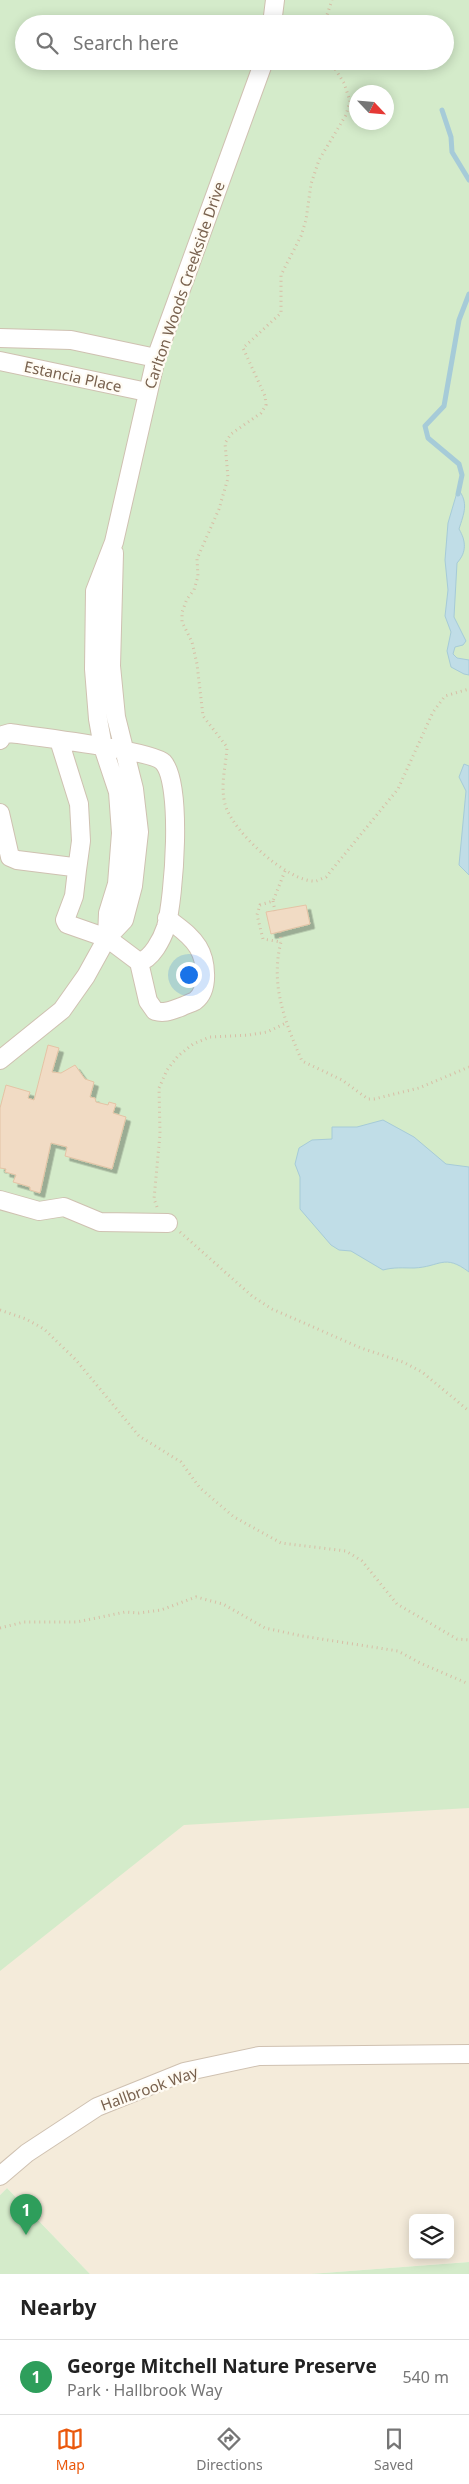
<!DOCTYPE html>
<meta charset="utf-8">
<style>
:root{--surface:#fff;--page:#f2f2f2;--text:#222;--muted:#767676;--line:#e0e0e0;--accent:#ea580c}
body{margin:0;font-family:"Noto Sans",sans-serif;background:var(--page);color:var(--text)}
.controls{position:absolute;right:15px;bottom:15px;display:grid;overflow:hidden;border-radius:8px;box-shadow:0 2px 12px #0003}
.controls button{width:45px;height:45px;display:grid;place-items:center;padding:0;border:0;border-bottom:1px solid var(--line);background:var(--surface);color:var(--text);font:25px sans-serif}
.compass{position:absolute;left:349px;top:85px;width:45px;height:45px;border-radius:50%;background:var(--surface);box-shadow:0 2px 12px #0003;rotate:116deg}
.you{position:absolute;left:188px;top:974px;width:18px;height:18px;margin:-12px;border:4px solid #fff;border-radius:50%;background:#1a73e8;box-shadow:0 0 0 8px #1a73e833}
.badge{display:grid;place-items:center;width:32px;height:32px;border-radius:50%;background:var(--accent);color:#fff;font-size:16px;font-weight:700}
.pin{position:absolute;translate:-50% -41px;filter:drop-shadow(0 1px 2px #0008)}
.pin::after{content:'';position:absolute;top:26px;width:18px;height:15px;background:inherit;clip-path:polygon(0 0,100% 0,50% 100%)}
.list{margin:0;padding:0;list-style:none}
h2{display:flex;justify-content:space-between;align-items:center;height:65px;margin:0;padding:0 20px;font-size:21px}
h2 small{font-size:16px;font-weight:400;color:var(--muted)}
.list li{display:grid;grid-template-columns:32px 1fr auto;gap:15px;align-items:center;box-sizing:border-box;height:75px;padding:0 20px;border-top:1px solid var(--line)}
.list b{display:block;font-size:19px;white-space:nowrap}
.list p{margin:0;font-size:16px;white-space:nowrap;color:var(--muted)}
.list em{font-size:16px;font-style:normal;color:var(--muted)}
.icon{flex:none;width:28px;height:28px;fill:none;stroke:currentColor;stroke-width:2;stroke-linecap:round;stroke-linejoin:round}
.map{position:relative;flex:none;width:469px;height:2274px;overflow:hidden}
.search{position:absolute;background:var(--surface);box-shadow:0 2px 12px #0003;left:15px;right:15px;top:15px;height:55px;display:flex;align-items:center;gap:12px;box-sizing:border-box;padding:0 18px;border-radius:28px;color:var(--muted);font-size:19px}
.sheet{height:140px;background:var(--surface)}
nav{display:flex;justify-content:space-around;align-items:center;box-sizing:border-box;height:70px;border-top:1px solid var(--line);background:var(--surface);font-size:14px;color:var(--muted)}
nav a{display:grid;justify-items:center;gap:2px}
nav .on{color:var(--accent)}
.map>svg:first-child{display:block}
</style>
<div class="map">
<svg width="469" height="2274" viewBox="0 0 469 2274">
<defs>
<filter id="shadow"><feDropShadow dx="4.5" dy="4.5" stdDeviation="0" flood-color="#0004"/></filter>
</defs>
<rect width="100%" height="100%" fill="#fcf8ec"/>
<!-- residential -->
<path fill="#f4ebda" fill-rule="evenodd" d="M0,0H469V2262L310,2274H90L7,2188L0,2195ZM24,24H445V61H24ZM356,92H386V122H356ZM413,2218H450V2255H413Z"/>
<!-- green -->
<path fill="#d4ebca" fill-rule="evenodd" d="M0,0H469V1808L184,1825L0,1971ZM24,24H445V61H24ZM356,92H386V122H356Z
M7,2188L90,2274H0V2195Z
M469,2262V2274H310Z"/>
<!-- water -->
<path fill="#c0dde7" stroke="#a6cbd8" d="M458,489C469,503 464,513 459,529C466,541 467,552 457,563L454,617L466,641L463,645L455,647L453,654L457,658L469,660V675L464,674L451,667L447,651L451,632L445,616L448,590L445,560L448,523Z
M464,764L469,766V875L459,865L466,791L459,777Z
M383,1120L414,1137L446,1164L469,1167V1272C444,1253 440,1267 414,1268C403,1268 394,1267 383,1270L351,1251L339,1250L331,1245L300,1209V1177L295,1164L299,1148L312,1140L332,1139V1127H357Z"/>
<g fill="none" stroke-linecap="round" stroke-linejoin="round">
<!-- stream -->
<path stroke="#a6cbd8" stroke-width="5" d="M442,110L451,137L452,152L469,180
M458,494L462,475L459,464L428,438L425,426L444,406L459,320L469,294"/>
</g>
<!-- building -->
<path fill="#f1dbc4" stroke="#e4c3a5" filter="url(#shadow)" d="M306,905L310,924L271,934L266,912Z
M48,1045L59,1048L52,1072L61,1073L75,1065L85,1079L94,1082L90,1097L95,1098L96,1102L108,1105L109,1102L116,1104L113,1113L126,1117L112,1169L65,1156L67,1147L51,1143L40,1193L30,1190V1187L13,1182L16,1175L5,1172L6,1169L0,1168V1108L6,1085L30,1092L28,1098L34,1100Z"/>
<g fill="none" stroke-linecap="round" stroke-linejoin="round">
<defs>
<path id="minor" d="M272,24L275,0
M0,338L71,340L156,358
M0,361L147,392
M0,740L3,735L10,733C32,736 153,751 163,762C183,783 174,898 166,927C162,939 152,959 139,962L107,938L67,924L65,920L74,896L77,870L73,867L17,860L10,857L0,813
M59,740L79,804L81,841L77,870
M107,938L108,913L117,884L121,833L118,792L103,747L98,719L94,669L95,591L114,542L156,358L264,61
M139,962L148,1001L155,1011C165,1014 172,1010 181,1007C185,1005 191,1003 195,1001C210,990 206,960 198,947C190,934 178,927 167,918
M0,1060L62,1010L86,976L107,938L124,920L133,886L139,832L134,789L116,717L111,666L114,553
M0,1200L39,1211L64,1207L100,1222L168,1223
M0,2176L27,2153L97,2107L184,2072L259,2056L469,2054"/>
</defs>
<!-- minor casing -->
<use href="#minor" stroke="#cfc1b1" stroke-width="20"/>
<!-- path -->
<path stroke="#d7bea6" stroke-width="3" stroke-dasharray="1 4" stroke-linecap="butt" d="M324,24L332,0
M330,61L344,83L350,101L346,115L319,160L311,184L306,220L301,236L281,275V313L243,348L265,396L266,405L261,413L231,434L225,443L228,478L219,509L197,559L198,576L194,590L187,599L182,612V622L192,642L197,664L203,716L227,747C226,766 220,785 225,804C231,830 288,883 316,881C319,880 323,878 326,877L398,789L433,712L445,696L469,689
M285,871L273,901L260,905L257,915L263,939L281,942C270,985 285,1022 302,1061L342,1080L368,1099H374L419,1088L469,1067
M273,901L275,911
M280,932L281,942
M157,1207L154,1199L160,1134L159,1088L167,1070L178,1056L193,1044L210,1037L249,1035L267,1032L286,1023
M180,1232L252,1296L272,1309L361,1348L403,1362L422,1372L469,1411
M0,1310L26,1319L44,1329L76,1360L139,1436L181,1462L200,1488L234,1517L281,1543L346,1551L362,1561L397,1604L457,1639L469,1640
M0,1628L24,1622H77L125,1612L139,1613L161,1610L196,1597L223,1604L265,1628L302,1636L398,1651L420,1663L469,1684"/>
<!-- minor -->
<use href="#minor" stroke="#fff" stroke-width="18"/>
</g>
<g text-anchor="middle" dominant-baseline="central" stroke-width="4.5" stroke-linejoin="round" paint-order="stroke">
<!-- street labels -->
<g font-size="15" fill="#78614e" stroke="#fffbf3">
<text transform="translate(184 285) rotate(-71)">Carlton Woods Creekside Drive</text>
<text transform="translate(73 376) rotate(12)">Estancia Place</text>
<text transform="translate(149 2088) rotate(-20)">Hallbrook Way</text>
</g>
</g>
</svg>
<div class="controls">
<button><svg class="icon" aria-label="layers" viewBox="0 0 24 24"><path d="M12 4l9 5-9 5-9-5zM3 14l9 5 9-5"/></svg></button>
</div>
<svg class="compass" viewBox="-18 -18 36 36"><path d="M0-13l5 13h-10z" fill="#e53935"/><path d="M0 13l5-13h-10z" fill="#767676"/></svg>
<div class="you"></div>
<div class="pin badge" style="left:26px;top:2235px;background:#2e9e5b">1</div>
<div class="search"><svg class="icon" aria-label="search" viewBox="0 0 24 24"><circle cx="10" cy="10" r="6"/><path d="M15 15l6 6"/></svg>Search here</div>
</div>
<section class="sheet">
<h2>Nearby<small></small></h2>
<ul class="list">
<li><span class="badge" style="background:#2e9e5b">1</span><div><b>George Mitchell Nature Preserve</b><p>Park · Hallbrook Way</p></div><em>540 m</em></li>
</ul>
</section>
<nav>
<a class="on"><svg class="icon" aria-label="map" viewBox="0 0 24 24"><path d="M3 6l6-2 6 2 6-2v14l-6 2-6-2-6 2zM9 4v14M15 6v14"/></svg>Map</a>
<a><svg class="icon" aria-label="directions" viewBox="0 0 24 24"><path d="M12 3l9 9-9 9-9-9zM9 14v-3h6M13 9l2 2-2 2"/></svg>Directions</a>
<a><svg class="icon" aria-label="saved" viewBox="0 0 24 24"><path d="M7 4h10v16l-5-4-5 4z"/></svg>Saved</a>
</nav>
